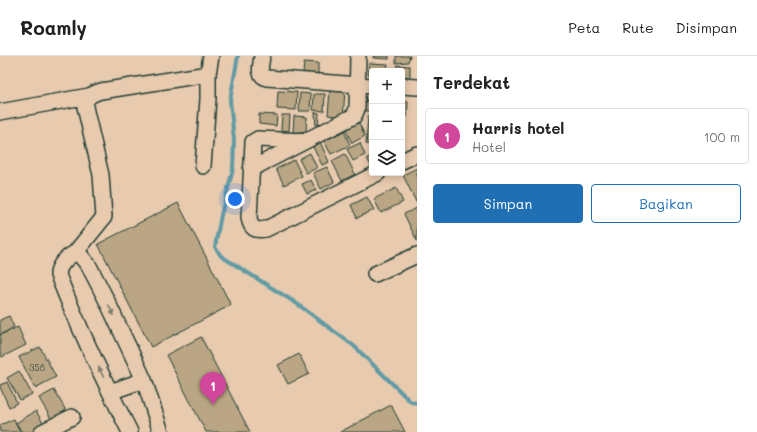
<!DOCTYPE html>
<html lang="id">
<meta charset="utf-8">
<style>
:root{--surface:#fff;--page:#f6f6f6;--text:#222;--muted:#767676;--line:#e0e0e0;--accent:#1f6fb2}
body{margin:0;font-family:Mali,sans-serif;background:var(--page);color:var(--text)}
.controls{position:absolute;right:12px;top:12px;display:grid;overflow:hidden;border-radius:4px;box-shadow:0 2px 10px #0003}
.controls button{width:36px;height:36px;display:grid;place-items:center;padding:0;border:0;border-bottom:1px solid var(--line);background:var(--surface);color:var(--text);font:20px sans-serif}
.you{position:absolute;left:235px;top:143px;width:14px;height:14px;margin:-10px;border:3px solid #fff;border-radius:50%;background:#1a73e8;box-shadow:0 0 0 6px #1a73e833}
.badge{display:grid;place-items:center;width:26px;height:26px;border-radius:50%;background:var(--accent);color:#fff;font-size:13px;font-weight:700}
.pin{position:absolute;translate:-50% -33px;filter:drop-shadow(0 1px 2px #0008)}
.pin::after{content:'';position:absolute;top:21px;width:14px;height:12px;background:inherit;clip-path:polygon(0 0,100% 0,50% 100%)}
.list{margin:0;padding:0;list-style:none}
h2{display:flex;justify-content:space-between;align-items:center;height:52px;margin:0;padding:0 16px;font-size:17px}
h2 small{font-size:13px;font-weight:400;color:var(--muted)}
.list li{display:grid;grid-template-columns:26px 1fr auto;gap:12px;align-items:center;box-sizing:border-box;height:56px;margin:0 8px 8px;padding:0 8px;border:1px solid var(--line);border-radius:4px}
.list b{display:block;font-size:15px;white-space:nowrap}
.list p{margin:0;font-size:13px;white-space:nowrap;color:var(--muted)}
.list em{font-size:13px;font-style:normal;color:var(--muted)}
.actions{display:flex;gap:8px;padding:12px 16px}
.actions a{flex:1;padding:9px 0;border:1px solid var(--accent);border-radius:4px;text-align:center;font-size:14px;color:var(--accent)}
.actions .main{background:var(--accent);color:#fff}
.icon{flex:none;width:22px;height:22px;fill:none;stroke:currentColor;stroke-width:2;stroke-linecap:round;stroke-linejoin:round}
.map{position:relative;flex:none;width:417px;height:376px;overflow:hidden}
header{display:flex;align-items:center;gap:24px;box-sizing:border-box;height:56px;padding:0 20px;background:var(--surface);border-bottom:1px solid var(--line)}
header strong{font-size:19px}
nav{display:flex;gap:22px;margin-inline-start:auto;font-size:14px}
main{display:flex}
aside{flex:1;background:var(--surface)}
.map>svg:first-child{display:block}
</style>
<header>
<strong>Roamly</strong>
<nav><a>Peta</a><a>Rute</a><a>Disimpan</a></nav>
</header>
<main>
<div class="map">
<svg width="417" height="376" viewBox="0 0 417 376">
<rect width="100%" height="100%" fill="#e8caae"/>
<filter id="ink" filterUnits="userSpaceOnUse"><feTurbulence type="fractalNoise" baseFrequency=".025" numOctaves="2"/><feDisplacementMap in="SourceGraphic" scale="8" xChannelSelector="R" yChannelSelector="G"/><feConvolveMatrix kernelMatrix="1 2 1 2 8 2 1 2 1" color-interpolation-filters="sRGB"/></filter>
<g filter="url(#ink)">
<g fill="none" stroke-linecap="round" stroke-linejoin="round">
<!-- stream -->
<path stroke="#629ba4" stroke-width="4" d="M238,0L230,44L234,84L233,113L221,159L215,191L221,200L296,247L354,290L411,346L417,347"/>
</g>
<!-- building -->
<path fill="#baa684" stroke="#1f3d34" d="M373,0H389V3L373,2Z
M396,0H410L408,6L396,7Z
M304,6L318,7V18L303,17Z
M369,7L388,8L387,15H372V19L368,18Z
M397,9L410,10V21L402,20V15H397Z
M330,34L345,35L343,61L328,59Z
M278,35L297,36L296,54L277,53Z
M300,37L311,38L310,55H299Z
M314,38H325L324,55L313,54Z
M366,44H372V55H365Z
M402,45L408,46L407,61L402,60Z
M315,56L319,57L318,71H316Z
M259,58L277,59L276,70L259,68Z
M282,59H290L289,75L281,74Z
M294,60L307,61L306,75L293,77Z
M368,60L372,61V89L366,88Z
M359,67L365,80L352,87L345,73Z
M344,75L350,89L331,98L324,85Z
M320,86L329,106L322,109L312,89Z
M360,87L365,99L353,105L347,93Z
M310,97L317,112L306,117L299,103Z
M345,98L355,118L342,125L332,105Z
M372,100V109L371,110L367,102Z
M294,104L302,120L284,129L276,113Z
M327,111L334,126L321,133L313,117Z
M417,112V148L403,119Z
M311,124L316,134L307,138L302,128Z
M396,132L403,146L381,157L374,143Z
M367,141L374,154L357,162L351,149Z
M178,147L231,249L151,291L98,188Z
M417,152V185L404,158Z
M9,260L14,271L0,279V264Z
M18,271L26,289L2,301L0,297V279Z
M201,281L250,376H206L166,299Z
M40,291L56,321L35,332L19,301Z
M299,298L309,318L288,328L278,309Z
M19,315L32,338L20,344L7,322Z
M7,326L17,347L9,351L0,331V329Z
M54,334L68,358L53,366L39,342Z
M391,349L405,376H340Z
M36,355L46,372L39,376H22L16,367Z
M14,363L20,376H0V369Z"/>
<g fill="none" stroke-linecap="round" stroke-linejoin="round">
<defs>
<path id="minor" d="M262,0C261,9 257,19 267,22L372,30
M402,30L417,31
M0,56L89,40
M304,85L258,83L253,86L249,162C251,173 255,175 266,173L378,117
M402,105L417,98
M203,110L208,43V18L211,0
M251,113L354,60L357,53L358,0
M75,197L104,161L101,119L85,51C85,40 92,38 101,35L208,18
M375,218L417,199
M110,336L144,324
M42,376L72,361
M130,376C104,325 79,273 58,219C58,209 67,201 75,197L80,199L89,210L106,243L144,324L161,376"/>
</defs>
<!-- minor casing -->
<use href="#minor" stroke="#1f3d34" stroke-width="18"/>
<!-- minor -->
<use href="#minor" stroke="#e8caae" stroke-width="15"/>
</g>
<!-- one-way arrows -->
<defs><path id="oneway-solid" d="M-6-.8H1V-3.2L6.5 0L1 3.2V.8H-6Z"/></defs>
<g fill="#797c6b">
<use href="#oneway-solid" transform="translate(111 254) rotate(65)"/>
<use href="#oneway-solid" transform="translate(101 316) rotate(-115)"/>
</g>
</g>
<g text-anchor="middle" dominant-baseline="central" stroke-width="3.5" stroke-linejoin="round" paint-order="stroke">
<!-- number labels -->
<g font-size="9" fill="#465748">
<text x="37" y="311">358</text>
</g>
</g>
</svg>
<div class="controls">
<button>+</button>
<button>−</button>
<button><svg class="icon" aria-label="layers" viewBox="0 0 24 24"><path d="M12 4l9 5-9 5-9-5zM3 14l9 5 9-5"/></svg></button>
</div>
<div class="you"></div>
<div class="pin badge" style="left:213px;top:349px;background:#d1479c">1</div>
</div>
<aside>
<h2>Terdekat<small></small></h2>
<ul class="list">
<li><span class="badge" style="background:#d1479c">1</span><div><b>Harris hotel</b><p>Hotel</p></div><em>100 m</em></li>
</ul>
<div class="actions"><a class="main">Simpan</a><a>Bagikan</a></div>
</aside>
</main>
